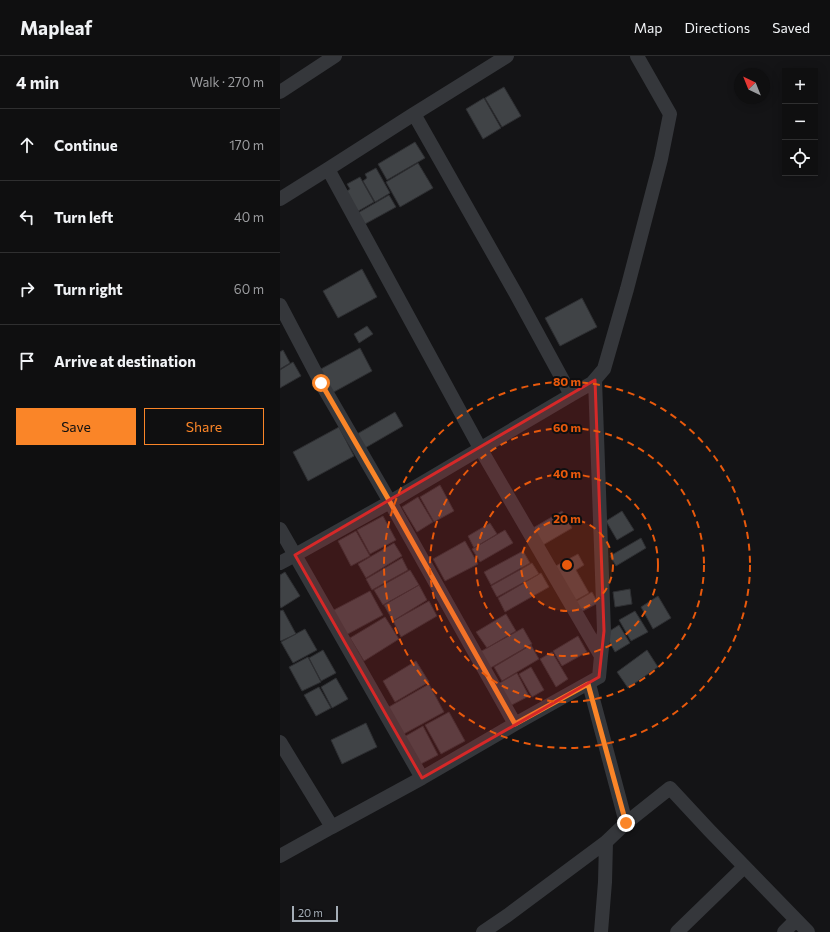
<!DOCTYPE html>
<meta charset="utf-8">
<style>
:root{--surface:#0f0f10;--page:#181819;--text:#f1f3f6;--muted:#9b9c9f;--line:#2f2f30;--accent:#fa8528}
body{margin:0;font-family:Commissioner,sans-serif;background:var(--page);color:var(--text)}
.controls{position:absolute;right:12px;top:12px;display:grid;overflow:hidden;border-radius:0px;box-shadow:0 2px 10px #0003}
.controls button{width:36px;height:36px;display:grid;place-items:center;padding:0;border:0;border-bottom:1px solid var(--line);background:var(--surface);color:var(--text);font:20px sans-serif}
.compass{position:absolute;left:454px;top:12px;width:36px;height:36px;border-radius:50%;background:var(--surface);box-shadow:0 2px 10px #0003;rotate:317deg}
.scale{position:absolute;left:12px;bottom:10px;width:46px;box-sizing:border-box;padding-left:4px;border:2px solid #a5aeb7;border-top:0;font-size:11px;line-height:14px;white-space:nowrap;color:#a5aeb7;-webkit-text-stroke:3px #0f0f11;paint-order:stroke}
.stop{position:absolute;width:12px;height:12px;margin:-9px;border:3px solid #fa8528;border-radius:50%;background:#fff}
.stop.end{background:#fa8528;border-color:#fff;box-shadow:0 1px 4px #0008}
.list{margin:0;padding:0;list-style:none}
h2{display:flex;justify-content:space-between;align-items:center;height:52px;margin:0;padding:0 16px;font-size:17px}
h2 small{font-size:13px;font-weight:400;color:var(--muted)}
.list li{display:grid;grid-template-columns:26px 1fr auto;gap:12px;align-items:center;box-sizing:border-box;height:72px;padding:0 16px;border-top:1px solid var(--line)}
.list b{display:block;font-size:15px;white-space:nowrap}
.list em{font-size:13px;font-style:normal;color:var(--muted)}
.actions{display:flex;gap:8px;padding:12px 16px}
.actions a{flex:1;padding:9px 0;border:1px solid var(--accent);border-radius:0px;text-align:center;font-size:14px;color:var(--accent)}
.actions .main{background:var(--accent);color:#111}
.icon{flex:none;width:22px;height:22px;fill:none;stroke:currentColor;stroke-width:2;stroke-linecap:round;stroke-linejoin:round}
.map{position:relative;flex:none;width:550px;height:876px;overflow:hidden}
header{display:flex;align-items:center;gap:24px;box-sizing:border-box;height:56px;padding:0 20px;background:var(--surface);border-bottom:1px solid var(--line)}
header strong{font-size:19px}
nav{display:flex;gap:22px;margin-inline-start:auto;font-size:14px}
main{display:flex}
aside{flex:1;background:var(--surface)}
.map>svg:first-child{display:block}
</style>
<header>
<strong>Mapleaf</strong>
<nav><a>Map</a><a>Directions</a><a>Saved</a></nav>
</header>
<main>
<aside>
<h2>4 min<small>Walk · 270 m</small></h2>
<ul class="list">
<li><svg class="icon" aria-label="ahead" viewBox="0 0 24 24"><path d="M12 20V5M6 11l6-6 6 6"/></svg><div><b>Continue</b></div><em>170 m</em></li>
<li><svg class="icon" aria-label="left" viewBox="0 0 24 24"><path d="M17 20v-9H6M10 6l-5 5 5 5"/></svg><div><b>Turn left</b></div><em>40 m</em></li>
<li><svg class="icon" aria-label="right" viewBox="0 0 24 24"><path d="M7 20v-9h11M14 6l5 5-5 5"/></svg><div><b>Turn right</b></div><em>60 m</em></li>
<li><svg class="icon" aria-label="arrive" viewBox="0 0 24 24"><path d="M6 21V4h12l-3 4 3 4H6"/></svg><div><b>Arrive at destination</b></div></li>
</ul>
<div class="actions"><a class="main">Save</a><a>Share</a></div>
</aside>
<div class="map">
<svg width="550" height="876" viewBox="0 0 550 876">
<rect width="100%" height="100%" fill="#141416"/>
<!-- building -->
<path fill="#404346" stroke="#2e2f32" d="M224,31L241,60L222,71L205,42Z
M204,42L221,72L203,83L186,53Z
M135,86L145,102L107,124L98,108Z
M138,107L153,132L120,151L106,126Z
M96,112L110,137L95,146L83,125L87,122L85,118Z
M80,121L94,146L75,157L64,137L70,133L67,128Z
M109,139L116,151L85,168L76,158Z
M82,213L97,241L58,262L43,235Z
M302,242L317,271L280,290L265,262Z
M87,270L93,278L79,287L74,278Z
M80,292L92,315L52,337L39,314Z
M3,294L10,307L0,313V296Z
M13,306L21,320L0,332V314Z
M115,356L123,370L85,392L77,378Z
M59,371L74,400L28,425L13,396Z
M160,429L174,455L154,466L140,441Z
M138,441L153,466L137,476L122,451Z
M282,455L292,472L263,489L253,472Z
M342,455L354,474L337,484L326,465Z
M103,460L116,484L90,498L77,474Z
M210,467L217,478L194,492L188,480Z
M225,474L233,487L200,506L192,493Z
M76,475L90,500L71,510L58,485Z
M361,482L366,492L336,510L330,500Z
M185,485L198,508L165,525L153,503Z
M114,487L122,500L86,522L78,508Z
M243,495L250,507L211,529L204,516Z
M298,498L304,509L296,514L309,537L291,547L272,512Z
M122,502L128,514L92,534L86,523Z
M252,507L259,518L217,541L211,530Z
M130,514L139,529L103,549L94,534Z
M5,516L20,540L1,552L0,550V519Z
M261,517L269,531L225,556L218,542Z
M139,529L147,544L113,565L104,549Z
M350,533L352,548L335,551L333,536Z
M90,535L103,559L66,579L52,555Z
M312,536L318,547L299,557L293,547Z
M378,540L391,562L373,573L361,551Z
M149,545L157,560L121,581L113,565Z
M3,554L16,578L1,585L0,584V555Z
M355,555L368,576L351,585L339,564Z
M226,558L236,575L207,592L196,576Z
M105,561L119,583L84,605L70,582Z
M339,569L350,587L335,596L325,578Z
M243,572L252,588L207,614L198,597Z
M25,573L37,594L13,607L1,586Z
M298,580L307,596L282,610L273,595Z
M251,589L259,603L222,625L214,611Z
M43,594L56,617L41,625L29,602Z
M367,594L378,611L348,632L337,616Z
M272,596L288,623L276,631L260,603Z
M28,601L41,626L22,635L9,611Z
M136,605L149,626L115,646L103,625Z
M251,611L264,634L252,641L239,618Z
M237,617L249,640L228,651L216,629Z
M56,622L68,643L52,652L41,631Z
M149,628L164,656L122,679L107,652Z
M39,631L51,652L36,660L24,639Z
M169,656L185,685L161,698L145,669Z
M86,667L97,691L62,708L51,684Z
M143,670L158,699L139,709L124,681Z"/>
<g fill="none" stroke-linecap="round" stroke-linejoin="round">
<!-- street -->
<path stroke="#35373b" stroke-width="14" d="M0,36L55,0
M134,58L227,0
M48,113L200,392L321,600L324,575L315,324
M0,143L48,113L134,58L236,238L291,339L312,327L324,313L347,233L381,103L390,58L357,0
M0,249L41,327L110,446L15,499L0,473
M0,507L15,499L142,722
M235,668L110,446L291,339
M0,686L52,771L142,722L235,668L319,621L321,600
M346,767L390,732L429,774L528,876
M0,800L52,771
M203,876L228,859L326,786L346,767L309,628
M321,876L325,826L326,786
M397,876L464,811
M504,876L516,864"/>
</g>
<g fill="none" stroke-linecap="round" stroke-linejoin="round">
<!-- route -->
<path stroke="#fa8528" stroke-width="5" d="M41,327L110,446L235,668L308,628L346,767"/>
</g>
<!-- marked area -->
<path fill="#d62828" fill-opacity="0.2" stroke="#d62828" stroke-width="3" stroke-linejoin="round" d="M315,324L324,575L319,621L142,722L15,499Z"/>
<!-- distance rings -->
<circle cx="287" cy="509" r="46" fill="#e8590c" fill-opacity=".12"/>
<g fill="none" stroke="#e8590c" stroke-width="2" stroke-dasharray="7 5">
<circle cx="287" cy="509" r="46"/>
<circle cx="287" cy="509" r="91"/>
<circle cx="287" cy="509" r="137"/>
<circle cx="287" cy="509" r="183"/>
</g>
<circle cx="287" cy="509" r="6" fill="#e8590c" stroke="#0f0f11" stroke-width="2"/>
<g font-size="12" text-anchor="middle" font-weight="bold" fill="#e8590c" stroke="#0f0f11" stroke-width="4" stroke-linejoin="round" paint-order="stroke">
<text x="287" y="330">80 m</text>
<text x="287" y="376">60 m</text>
<text x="287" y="422">40 m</text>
<text x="287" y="467">20 m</text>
</g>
</svg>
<div class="controls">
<button>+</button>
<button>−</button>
<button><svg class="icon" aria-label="locate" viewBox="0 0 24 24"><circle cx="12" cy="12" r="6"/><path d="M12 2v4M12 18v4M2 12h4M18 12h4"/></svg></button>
</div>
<svg class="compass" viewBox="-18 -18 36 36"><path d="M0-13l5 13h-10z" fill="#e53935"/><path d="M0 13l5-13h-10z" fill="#9b9c9f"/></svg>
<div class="scale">20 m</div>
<div class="stop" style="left:41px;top:327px"></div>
<div class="stop end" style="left:346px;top:767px"></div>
</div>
</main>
